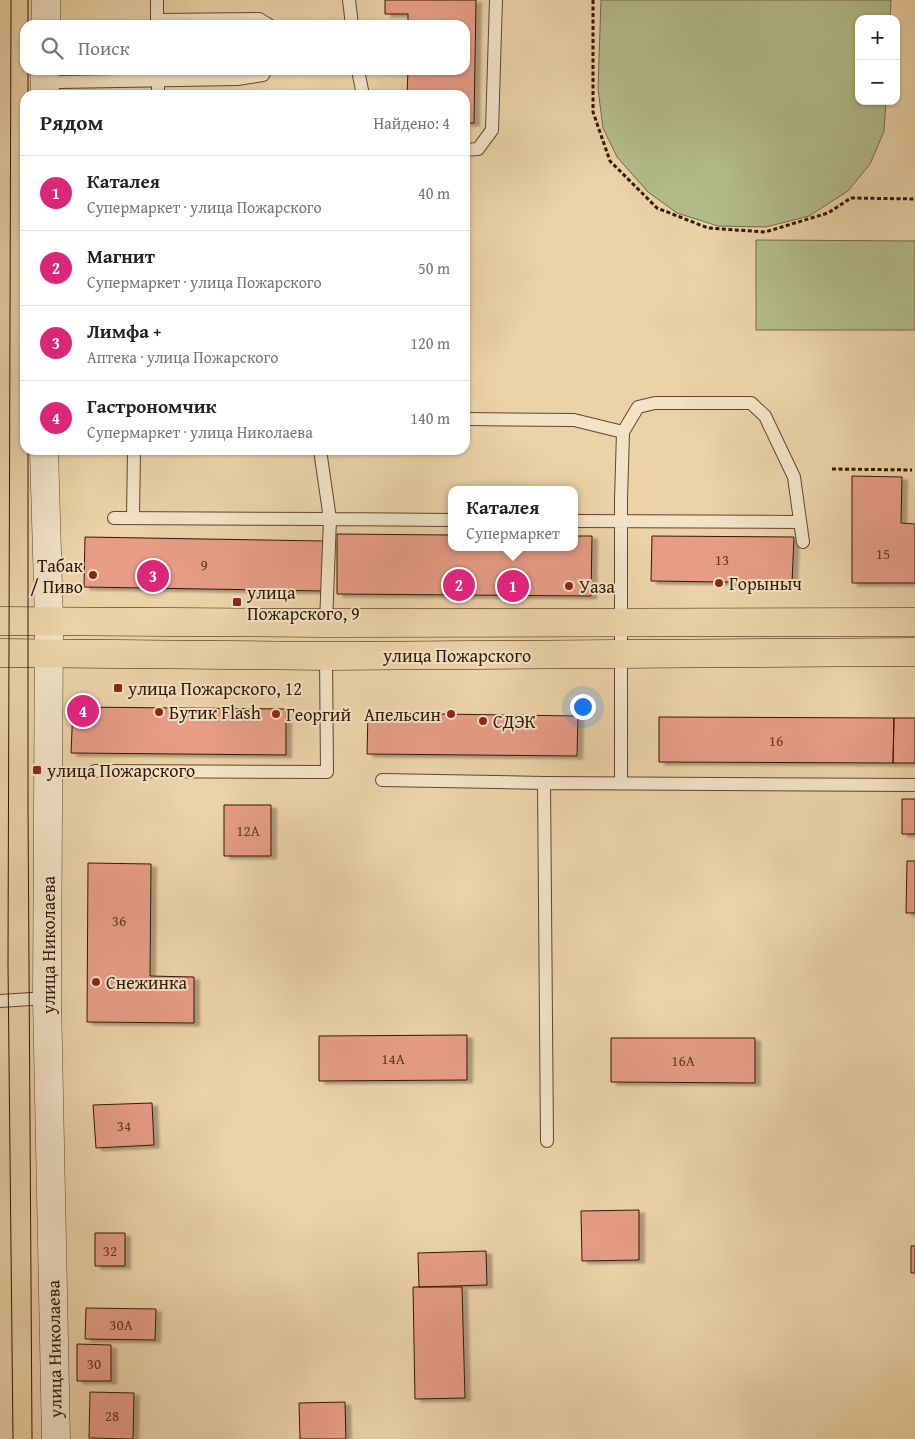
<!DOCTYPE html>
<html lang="ru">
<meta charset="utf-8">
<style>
:root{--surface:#fff;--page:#f6f6f6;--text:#222;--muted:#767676;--line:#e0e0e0;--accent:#db2777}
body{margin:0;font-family:"Gentium Book Plus",serif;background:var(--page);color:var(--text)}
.controls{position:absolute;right:15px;top:15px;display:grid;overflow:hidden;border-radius:10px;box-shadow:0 1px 4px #0004}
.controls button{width:45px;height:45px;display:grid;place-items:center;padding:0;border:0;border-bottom:1px solid var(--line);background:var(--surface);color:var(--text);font:25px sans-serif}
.you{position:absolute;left:582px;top:706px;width:18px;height:18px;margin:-12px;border:4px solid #fff;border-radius:50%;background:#1a73e8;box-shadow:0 0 0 8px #1a73e833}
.badge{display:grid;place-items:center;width:32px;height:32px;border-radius:50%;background:var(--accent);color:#fff;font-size:16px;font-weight:700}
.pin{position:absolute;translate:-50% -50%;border:2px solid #fff;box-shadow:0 1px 5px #0006}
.popup{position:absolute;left:448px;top:486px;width:130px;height:65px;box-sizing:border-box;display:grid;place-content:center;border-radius:10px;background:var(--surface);filter:drop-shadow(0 1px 4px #0005);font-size:16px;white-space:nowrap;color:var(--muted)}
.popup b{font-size:19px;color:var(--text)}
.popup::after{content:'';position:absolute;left:50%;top:100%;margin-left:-10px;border:10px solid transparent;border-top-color:var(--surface)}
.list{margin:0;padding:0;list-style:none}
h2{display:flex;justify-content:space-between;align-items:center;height:65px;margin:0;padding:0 20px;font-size:21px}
h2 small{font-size:16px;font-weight:400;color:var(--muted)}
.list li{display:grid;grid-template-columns:32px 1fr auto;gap:15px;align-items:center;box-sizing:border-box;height:75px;padding:0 20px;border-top:1px solid var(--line)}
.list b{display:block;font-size:19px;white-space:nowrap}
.list p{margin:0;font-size:16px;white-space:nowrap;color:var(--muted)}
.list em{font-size:16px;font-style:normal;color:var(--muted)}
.icon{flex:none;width:28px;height:28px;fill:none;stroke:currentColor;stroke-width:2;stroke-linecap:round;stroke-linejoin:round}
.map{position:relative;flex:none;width:915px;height:1439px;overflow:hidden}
.search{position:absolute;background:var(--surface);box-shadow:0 1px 4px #0004;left:20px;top:20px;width:450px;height:55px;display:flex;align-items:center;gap:12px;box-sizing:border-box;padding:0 18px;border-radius:15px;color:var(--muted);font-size:19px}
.panel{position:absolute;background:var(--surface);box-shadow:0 1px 4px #0004;left:20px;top:90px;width:450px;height:365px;border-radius:15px}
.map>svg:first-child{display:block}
</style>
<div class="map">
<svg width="915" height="1439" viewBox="0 0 915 1439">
<defs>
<filter id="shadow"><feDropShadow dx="5.5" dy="3" stdDeviation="1" flood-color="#0004"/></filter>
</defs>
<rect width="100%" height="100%" fill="#ebd2a7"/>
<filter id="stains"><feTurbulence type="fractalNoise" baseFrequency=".004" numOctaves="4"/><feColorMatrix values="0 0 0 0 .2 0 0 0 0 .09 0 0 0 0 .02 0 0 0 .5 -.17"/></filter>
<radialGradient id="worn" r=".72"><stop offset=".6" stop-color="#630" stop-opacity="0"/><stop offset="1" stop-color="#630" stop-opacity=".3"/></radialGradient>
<!-- green -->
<path fill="#b3bd8a" stroke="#746a46" d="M601,0H891L890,19H859V101H886L884,131L870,164L848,191L809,216L766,227L718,226L677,213L648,192L617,157L603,128L598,89Z
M756,240L915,241V330H756Z"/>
<!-- building -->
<path fill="#e69c86" stroke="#341601" filter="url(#shadow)" d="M385,0H476L474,123H465V95H407L408,70H465V25H408V14H385Z
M852,476L902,477L901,523L915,524V583H852Z
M337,534L452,535V547H574V536H592L591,596L337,594Z
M652,536L794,537L792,583L651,581Z
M85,537L323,541V591L84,587Z
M73,707L286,709V755L71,753Z
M368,713L578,716L577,756L367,754Z
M659,717L894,718L893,763L659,762Z
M894,718H915V763H893Z
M902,799H915V834H902Z
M224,805H271V856H224Z
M907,861H915V913H906Z
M88,863L151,864L150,976L194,977V1023L87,1022Z
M467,1035V1080L319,1081V1036Z
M611,1038H755V1083L611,1082Z
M152,1103L154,1145L96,1148L93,1105Z
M639,1210V1260L582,1261L581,1211Z
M95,1233H125V1266H95Z
M911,1246H915V1273H911Z
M486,1251L487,1285L419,1287L418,1253Z
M413,1287H462L465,1398L415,1399Z
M86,1308L156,1309L155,1340L85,1339Z
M77,1344L111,1345V1381H77Z
M90,1392L134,1393L133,1439L89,1438Z
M345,1402L346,1439H300L299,1403Z"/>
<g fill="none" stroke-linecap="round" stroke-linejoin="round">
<defs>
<path id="service" d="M157,0V25
M349,0L352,25
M157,20L259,19L269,25
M158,70V95
M358,70L363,95
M59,82L237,79L263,75L266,70
M465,150L478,149L492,130L496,0
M465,419L574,420L623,432
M320,450L330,519L452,520
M114,518L330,519L326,623
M133,518L134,450
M574,521L800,522
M95,771L327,772L326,656
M382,780L544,783L915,785
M544,783L547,1141
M621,783V500L623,432L638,407L655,403H751L765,416L794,477L803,542
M0,1001L47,998"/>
<path id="tertiary" d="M46,25V0
M45,95V70
M44,450L49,621L47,998L56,1439"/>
<path id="primary" d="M0,621L326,623L915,622
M0,653L326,656L915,652"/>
</defs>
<!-- service casing -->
<use href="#service" stroke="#62452a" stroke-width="14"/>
<!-- tertiary casing -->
<use href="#tertiary" stroke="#62452a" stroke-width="29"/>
<!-- primary casing -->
<use href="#primary" stroke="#341601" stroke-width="29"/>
<!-- path -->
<path stroke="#341601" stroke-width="3" stroke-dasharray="4 2.5" stroke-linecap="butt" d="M593,0V112L610,161L657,208L708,228L765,232L828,213L851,198L915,199
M832,469L912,470"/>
<!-- service -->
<use href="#service" stroke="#f2e2c6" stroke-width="12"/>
<!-- tertiary -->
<use href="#tertiary" stroke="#f2e2c6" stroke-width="28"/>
<!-- primary -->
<use href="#primary" stroke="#ebd2a7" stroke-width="28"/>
<!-- tram -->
<path stroke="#341601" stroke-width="1" d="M11,0L8,964L13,1439
M28,25V0
M28,95V70
M28,450V807L32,1439"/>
</g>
<!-- markers -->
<g fill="#8f2418" stroke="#f2e2c6" stroke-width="2">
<circle cx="93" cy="575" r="5"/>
<circle cx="719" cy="583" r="5"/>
<circle cx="569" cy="586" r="5"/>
<rect x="232" y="597" width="10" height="10" rx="2.5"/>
<rect x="113" y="683" width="10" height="10" rx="2.5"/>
<circle cx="159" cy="712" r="5"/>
<circle cx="276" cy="714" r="5"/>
<circle cx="451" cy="714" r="5"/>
<circle cx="483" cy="721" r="5"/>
<rect x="32" y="765" width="10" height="10" rx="2.5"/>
<circle cx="96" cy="982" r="5"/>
</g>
<g text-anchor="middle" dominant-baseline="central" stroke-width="4" stroke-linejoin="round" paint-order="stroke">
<!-- number labels -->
<g font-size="15" fill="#603822">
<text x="883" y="553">15</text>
<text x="722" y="559">13</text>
<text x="204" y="564">9</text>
<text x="776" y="740">16</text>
<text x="248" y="830">12А</text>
<text x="119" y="920">36</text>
<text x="393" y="1058">14А</text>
<text x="683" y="1060">16А</text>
<text x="124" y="1125">34</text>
<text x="110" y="1250">32</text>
<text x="121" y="1324">30А</text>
<text x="94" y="1363">30</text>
<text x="112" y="1415">28</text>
</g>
<!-- poi labels -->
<g font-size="18" fill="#341601" stroke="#f2e2c6" text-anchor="start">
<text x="83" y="565" text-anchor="end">Табак<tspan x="83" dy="21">/ Пиво</tspan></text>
<text x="729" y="583">Горыныч</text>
<text x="579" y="586">Уаза</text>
<text x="247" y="592">улица<tspan x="247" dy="21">Пожарского, 9</tspan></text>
<text x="128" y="688">улица Пожарского, 12</text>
<text x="169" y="712">Бутик Flash</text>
<text x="286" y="714">Георгий</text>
<text x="441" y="714" text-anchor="end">Апельсин</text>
<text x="493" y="721">СДЭК</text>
<text x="47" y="770">улица Пожарского</text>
<text x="106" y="982">Снежинка</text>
</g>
<!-- street labels -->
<g font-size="18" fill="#341601" stroke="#f2e2c6">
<text x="457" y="655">улица Пожарского</text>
<text transform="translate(48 945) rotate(-90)">улица Николаева</text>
<text transform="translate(54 1349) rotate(-91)">улица Николаева</text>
</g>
</g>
<rect width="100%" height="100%" filter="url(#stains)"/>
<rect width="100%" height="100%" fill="url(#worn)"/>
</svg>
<div class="controls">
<button>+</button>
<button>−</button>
</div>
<div class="you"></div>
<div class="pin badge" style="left:513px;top:586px">1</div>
<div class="popup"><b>Каталея</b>Супермаркет</div>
<div class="pin badge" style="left:459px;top:585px">2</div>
<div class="pin badge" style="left:153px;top:576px">3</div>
<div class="pin badge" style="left:83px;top:711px">4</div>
<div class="search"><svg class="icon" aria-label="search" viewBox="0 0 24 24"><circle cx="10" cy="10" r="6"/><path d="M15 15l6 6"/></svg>Поиск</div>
<section class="panel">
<h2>Рядом<small>Найдено: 4</small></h2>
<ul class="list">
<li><span class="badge">1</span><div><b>Каталея</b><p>Супермаркет · улица Пожарского</p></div><em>40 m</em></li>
<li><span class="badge">2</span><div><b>Магнит</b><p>Супермаркет · улица Пожарского</p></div><em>50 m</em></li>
<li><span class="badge">3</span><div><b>Лимфа +</b><p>Аптека · улица Пожарского</p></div><em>120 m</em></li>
<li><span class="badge">4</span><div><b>Гастрономчик</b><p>Супермаркет · улица Николаева</p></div><em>140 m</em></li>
</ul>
</section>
</div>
